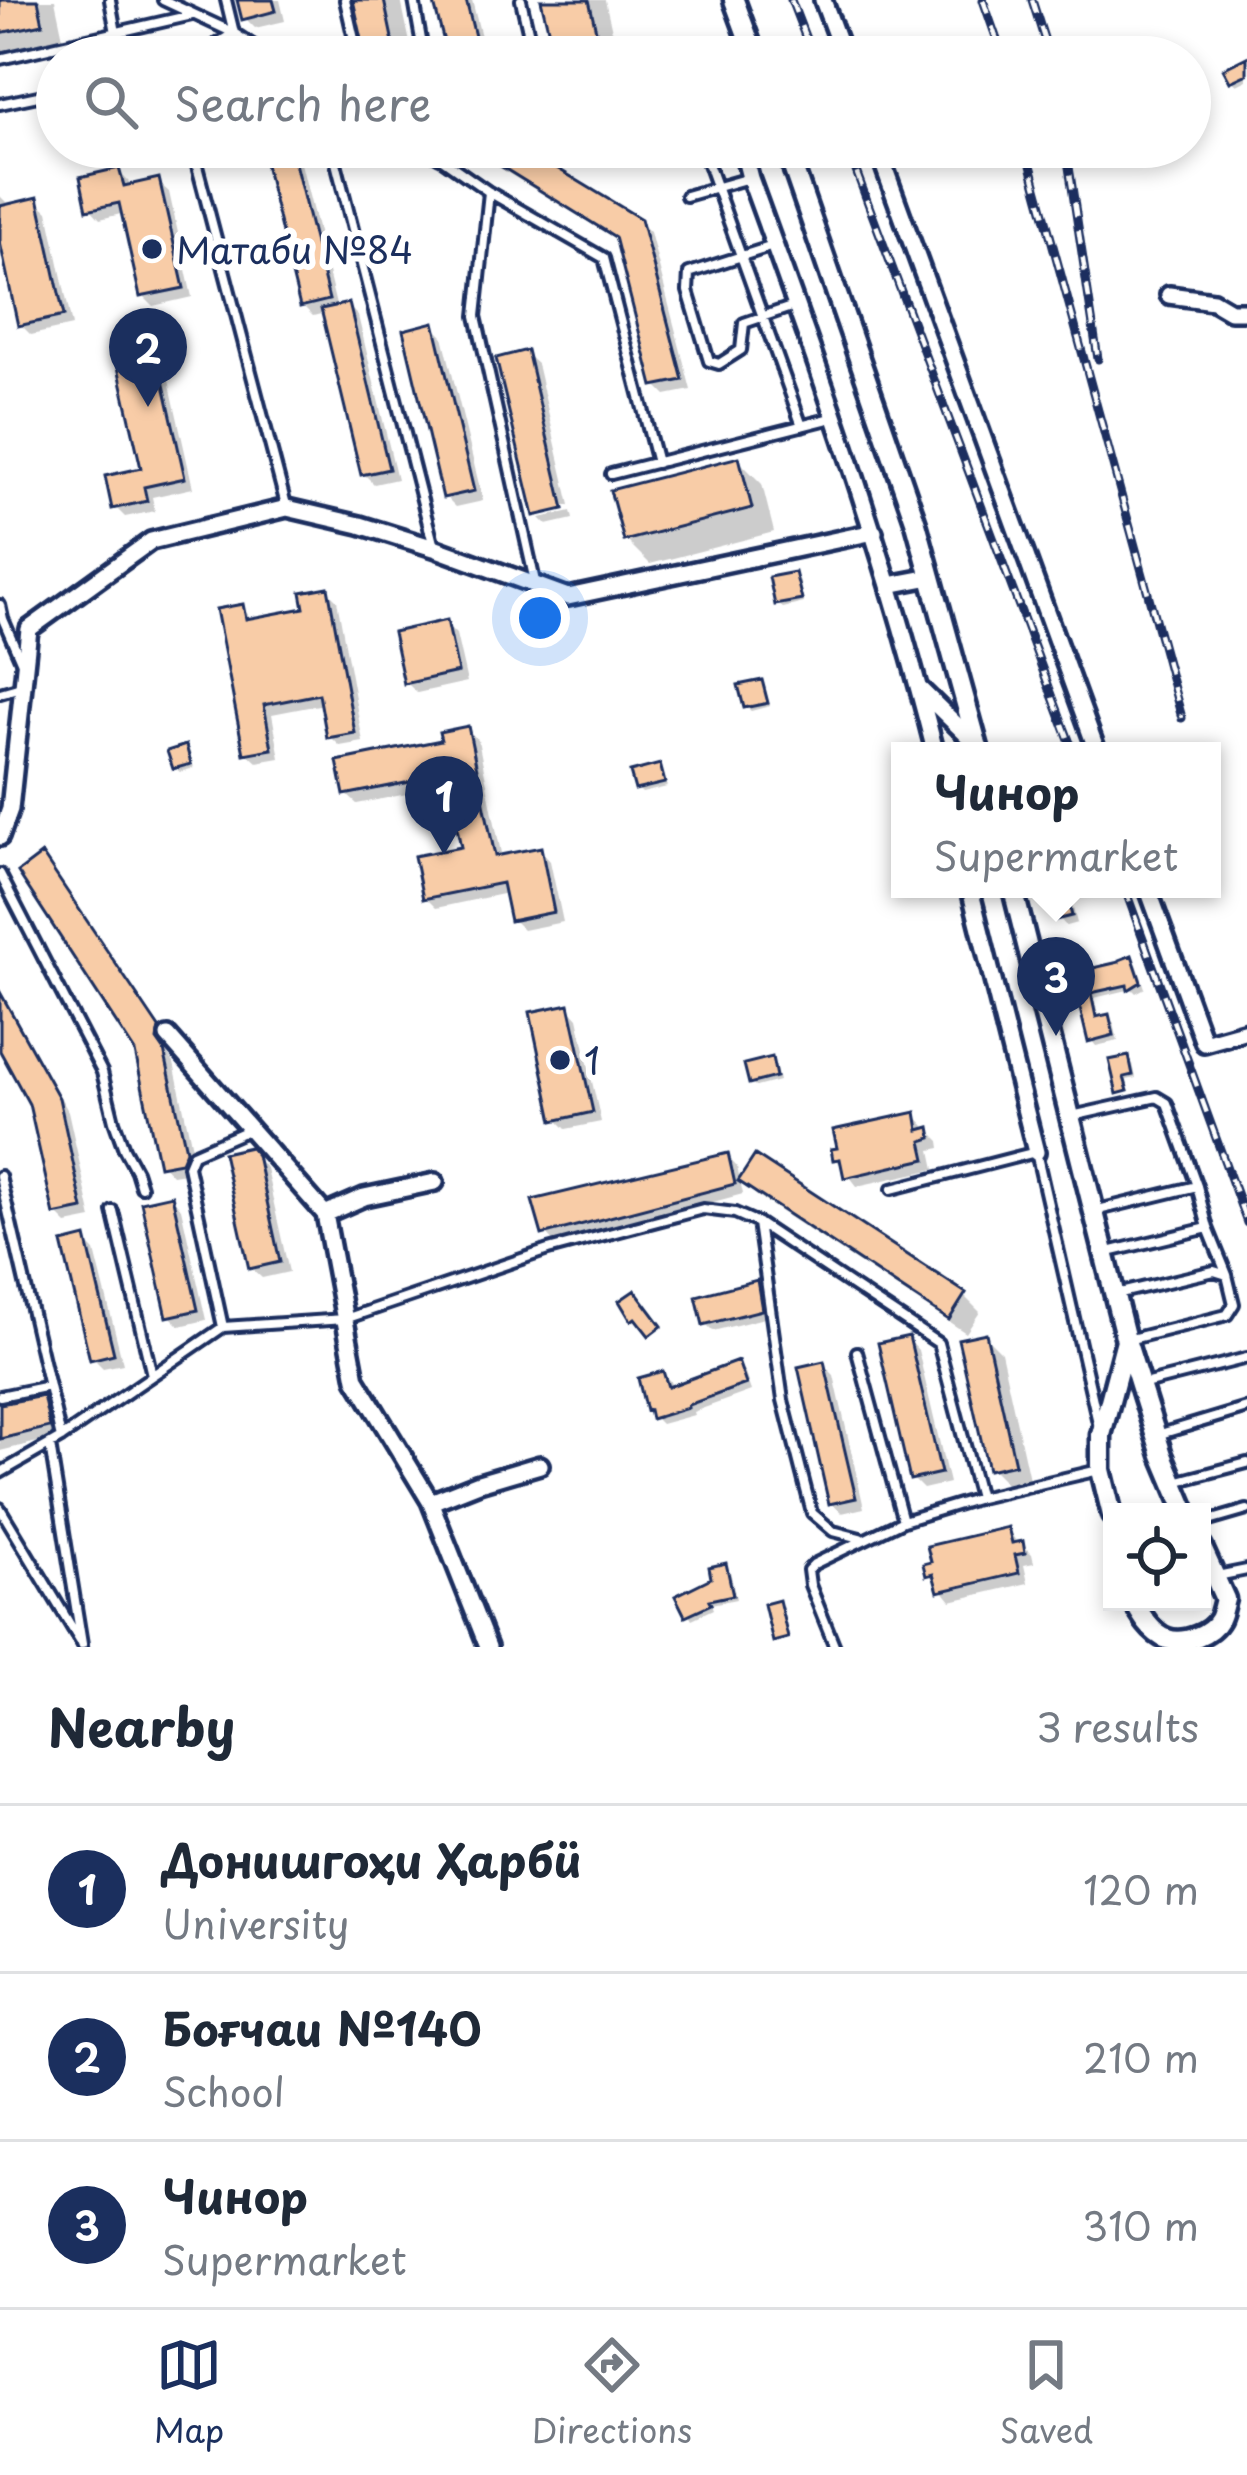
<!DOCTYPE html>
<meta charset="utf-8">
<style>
:root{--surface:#fff;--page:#f6f6f7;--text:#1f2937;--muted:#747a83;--line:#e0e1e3;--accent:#1b2f5e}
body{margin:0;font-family:"Playpen Sans",sans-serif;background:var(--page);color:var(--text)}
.controls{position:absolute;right:36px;bottom:36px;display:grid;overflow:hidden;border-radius:0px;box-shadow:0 6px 18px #0003}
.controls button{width:108px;height:108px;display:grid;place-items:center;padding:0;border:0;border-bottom:3px solid var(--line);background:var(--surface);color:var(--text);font:60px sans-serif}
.you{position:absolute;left:540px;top:618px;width:42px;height:42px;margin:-30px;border:9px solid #fff;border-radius:50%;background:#1a73e8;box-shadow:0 0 0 18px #1a73e833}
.badge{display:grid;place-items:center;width:78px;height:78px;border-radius:50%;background:var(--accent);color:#fff;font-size:39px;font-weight:700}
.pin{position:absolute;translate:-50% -99px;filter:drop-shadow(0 3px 6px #0008)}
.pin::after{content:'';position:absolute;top:63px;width:42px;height:36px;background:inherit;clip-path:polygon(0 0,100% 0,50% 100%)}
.popup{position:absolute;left:891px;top:742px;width:330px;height:156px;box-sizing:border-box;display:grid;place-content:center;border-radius:0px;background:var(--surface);filter:drop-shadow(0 3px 9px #0005);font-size:39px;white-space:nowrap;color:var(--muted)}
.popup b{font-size:45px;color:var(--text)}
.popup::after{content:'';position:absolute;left:50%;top:100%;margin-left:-24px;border:24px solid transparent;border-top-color:var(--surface)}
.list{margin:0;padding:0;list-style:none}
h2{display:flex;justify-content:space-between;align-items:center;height:156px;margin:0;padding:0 48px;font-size:51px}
h2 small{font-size:39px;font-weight:400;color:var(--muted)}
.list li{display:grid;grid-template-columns:78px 1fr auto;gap:36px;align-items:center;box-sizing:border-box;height:168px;padding:0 48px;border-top:3px solid var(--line)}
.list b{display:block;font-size:45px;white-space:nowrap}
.list p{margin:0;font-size:39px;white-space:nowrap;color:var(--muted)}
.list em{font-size:39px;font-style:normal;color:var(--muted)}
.icon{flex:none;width:66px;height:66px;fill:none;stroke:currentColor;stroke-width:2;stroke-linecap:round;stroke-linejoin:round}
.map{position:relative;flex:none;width:1247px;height:1647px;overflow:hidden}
.search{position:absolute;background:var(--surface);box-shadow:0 6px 18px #0003;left:36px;right:36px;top:36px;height:132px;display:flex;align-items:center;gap:30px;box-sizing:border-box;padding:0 42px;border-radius:66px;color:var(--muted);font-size:45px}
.sheet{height:660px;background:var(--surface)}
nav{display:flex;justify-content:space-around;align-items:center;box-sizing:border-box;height:168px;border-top:3px solid var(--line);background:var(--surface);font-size:33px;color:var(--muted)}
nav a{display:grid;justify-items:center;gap:6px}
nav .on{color:var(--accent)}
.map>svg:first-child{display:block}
</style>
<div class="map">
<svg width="1247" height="1647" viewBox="0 0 1247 1647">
<rect width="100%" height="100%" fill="#fff"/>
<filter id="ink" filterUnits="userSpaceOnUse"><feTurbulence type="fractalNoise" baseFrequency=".00833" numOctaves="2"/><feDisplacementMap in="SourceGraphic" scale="24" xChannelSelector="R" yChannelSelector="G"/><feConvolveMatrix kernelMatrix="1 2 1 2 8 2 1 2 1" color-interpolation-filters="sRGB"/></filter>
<g filter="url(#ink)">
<!-- shadow -->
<path fill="#0003" d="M0,0H55L65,47L0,62Z
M240,0H280L285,21L255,28L245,18Z
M357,0H401L413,57H369Z
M436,0H472L486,57H451Z
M544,0H605L618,57H558Z
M1247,60V80L1237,85L1232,81Z
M264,147H297L337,309L348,306L358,316L397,479L374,484L364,474L325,313L313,316L303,306Z
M473,147H517L639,221L650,232L691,390L666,395L656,385L619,241L485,159Z
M118,171L129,182L130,188L158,182L169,192L192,297L153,306L143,296L125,213L100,219L90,208Z
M0,196L10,206L37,201L48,211L72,326L31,335L21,325L0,239Z
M433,326L443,336L483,501L456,507L446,497Z
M152,339L162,349L193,488L152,497L155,511L125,517L115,507L145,470Z
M526,354L537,364L570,505L539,512V518L536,515Z
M738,460L762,484L774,532L650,564L626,540Z
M571,511L573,519L547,525L540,518Z
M794,575L799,579L804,603L783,608L778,604Z
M327,590L337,600L363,742L340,746L330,736L324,704L272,714L280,758L257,762L247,753L242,607L253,621L307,610Z
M446,624L456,634L467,682L417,693L407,683Z
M761,683L765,687L770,706L751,711L746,707Z
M467,729L478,740L502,858L540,850L550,861L563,922L523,930L513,920L507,893L436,908L425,897L465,849L452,785L357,804L346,794Z
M185,749L190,753L194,768L180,772L175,768Z
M659,767L663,772L667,787L642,793L638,789Z
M42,858L52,868L168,1041L166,1052L174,1063L195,1162L191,1172L172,1175L162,1164L137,1050Z
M1051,889H1068L1077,923L1066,926L1059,918Z
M1131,959L1137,964L1145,988L1136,993L1132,989L1094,998L1099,1019L1108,1017L1114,1023L1118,1041L1096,1046L1091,1040L1081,1001L1076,1002L1071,997Z
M0,989L68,1111L92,1219L67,1224L57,1214L32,1103L0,1044Z
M568,1007L578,1018L601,1122L566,1129L556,1119Z
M1128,1059L1133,1064L1136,1078L1127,1080L1128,1088L1119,1090Z
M771,1061L775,1065L779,1081L756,1087L752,1083Z
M915,1115L925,1126L926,1131L929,1130L940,1141L941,1148L931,1150L935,1169L857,1186L836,1159L841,1150Z
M249,1151L266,1168L289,1272L262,1278L251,1268Z
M727,1156L737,1167L743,1194L555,1244L545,1233Z
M742,1181L964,1296L980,1312L966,1333L757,1196Z
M171,1198L181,1208L206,1320L180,1326L170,1316Z
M85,1241L95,1251L123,1364L103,1368L93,1358Z
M756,1284L764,1291L768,1317L713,1331L706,1324Z
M985,1336L1001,1352L1029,1479L1007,1484L991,1468Z
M908,1339L918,1350L949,1483L923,1489L913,1479Z
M737,1364L744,1371L751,1391L693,1412L694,1415L661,1424L654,1417L662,1374L670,1381L672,1388Z
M823,1364L834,1375L864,1508L842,1513L831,1503Z
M42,1399L52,1409L58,1437L0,1451V1407Z
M1008,1530L1019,1545L1022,1544L1032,1554L1034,1563L1024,1565L1028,1583L951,1601L929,1574Z
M725,1567L730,1571L736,1599L711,1604L713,1609L692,1619L679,1597L715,1580Z"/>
<!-- building -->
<path fill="#f8cca7" stroke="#1b2f5e" stroke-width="3" d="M0,0H38L43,24L0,33Z
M237,0H273L276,11L242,20Z
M353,0H384L396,57H366Z
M433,0H466L480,57H448Z
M541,0H589L602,57H555Z
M1247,57V74L1230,82L1223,69Z
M261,147H291L329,300L300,307Z
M470,147H522L641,219L683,380L653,386L615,237Z
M119,168L124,186L159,178L184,288L140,297L119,203L87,210L80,177Z
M38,197L64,316L18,326L0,242V206Z
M349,303L389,469L361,475L321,309Z
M434,322L474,491L443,498L403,330Z
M153,336L185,478L144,487L147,501L112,509L105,476L141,468L113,345Z
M527,350L564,509L534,516L496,358Z
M739,457L752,508L624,541L610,490Z
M795,572L802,600L775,605L769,577Z
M328,587L355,733L327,738L319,694L264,705L272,749L244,754L216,609L243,604L246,619L304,608L301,592Z
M447,620L458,672L404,684L393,632Z
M762,680L768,703L744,708L738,685Z
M468,726L495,856L541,847L554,912L510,921L502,883L423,899L414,856L461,847L446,775L344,795L337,761L441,740L439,732Z
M186,745L191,764L173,769L167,751Z
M660,764L665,783L635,790L630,772Z
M42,854L159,1028L157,1040L164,1050L186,1150L181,1162L159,1166L135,1052L18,872Z
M1048,889H1065L1072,916L1056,920Z
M1132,955L1141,982L1128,990L1127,985L1091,993L1096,1017L1109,1014L1114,1035L1088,1042L1077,996L1068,998L1063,975L1119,962V960Z
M0,992L59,1098L83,1209L54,1215L29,1104L0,1051Z
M569,1004L593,1112L553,1121L530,1012Z
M1129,1056L1133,1075L1124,1077L1128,1091L1117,1094L1109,1060Z
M772,1057L776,1077L749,1084L744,1064Z
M916,1112L919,1130L930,1127L932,1138L922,1141L926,1159L844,1178L840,1159L833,1160L831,1149L837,1148L833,1130Z
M250,1147L257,1155L280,1262L249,1269L223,1153Z
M728,1153L735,1184L542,1235L532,1200Z
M755,1155L966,1293L949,1320L738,1181Z
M172,1195L198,1310L167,1317L141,1202Z
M86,1237L114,1354L90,1360L62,1243Z
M757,1280L762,1310L703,1325L696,1296Z
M635,1290L662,1326L649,1336L635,1318L631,1321L619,1301Z
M986,1333L1015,1464L988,1470L958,1339Z
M909,1336L941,1473L910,1480L878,1343Z
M738,1361L746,1384L688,1405V1408L651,1419L649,1410L646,1411L638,1378L663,1371L668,1387Z
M824,1361L856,1498L829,1504L798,1367Z
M43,1396L50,1427L0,1439V1404Z
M1008,1527L1012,1543L1023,1541L1025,1553L1015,1555L1019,1573L938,1592L933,1574L926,1576L923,1564L931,1562L927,1546Z
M726,1563L733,1595L709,1600L711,1604L685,1616L675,1596L711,1578L709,1567Z
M779,1600L788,1638L773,1642L764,1604Z"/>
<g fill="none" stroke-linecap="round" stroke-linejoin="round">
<defs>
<path id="service" d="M110,0L116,33
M163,0L234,33L271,57
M345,0L358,57
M414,0L424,57
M521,0L534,57
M196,57L234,33L226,0
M0,59L192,15
M0,104L57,92
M192,147L286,505
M332,147L434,547
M421,147L440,158
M440,147L442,159L489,192L604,258L657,463
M702,147L802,426
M489,192L476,316L536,586
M686,196L749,178
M773,246L689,273L688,291L709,361L719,364L741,350L744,323L794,306
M611,474L836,417
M0,605L3,619L22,663
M0,693L21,687
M0,874L102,1072L114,1121L124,1149L136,1171L141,1187
M1072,1116L1157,1097L1167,1103L1197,1186L1208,1228L1227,1275
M0,1176L61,1438
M892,1189L1036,1152L1099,1427
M113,1211L152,1375
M1094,1211L1197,1186
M758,1223L783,1400L812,1513L833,1531L860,1538
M1104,1253L1208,1228
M1116,1294L1214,1271L1227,1275L1234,1304L1227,1315L1127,1340
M223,1327L188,1166L193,1154L248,1130
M857,1352L903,1521
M1144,1384L1247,1358
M0,1396L49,1386
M1157,1435L1247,1408
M50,1445L82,1644
M0,1473L61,1438L223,1327L345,1319L548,1250L703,1209L735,1213L758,1223L938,1343L979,1498
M1175,1482L1247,1463
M0,1508L80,1641
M1202,1523L1247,1510
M1217,1576L1247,1570
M835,1647L810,1585L808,1570L814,1564L903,1521L979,1498L1099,1470"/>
<path id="minor" d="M823,0L844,57
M742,147L750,178C819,367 886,556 935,751
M877,147L1097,751
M1169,295L1213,301L1230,311H1247
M889,585L931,577
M921,690L977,745
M0,837L10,809L29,629L151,541L287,508L360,525L434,548L568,597L874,532
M970,889L1036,1152
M1148,889L1204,1043L1247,1031
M168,1036L325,1214L356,1379L430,1501L488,1647
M325,1214L364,1197L435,1182
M431,1502L479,1483L540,1465"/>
<path id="tertiary" d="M734,0L755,57
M786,147L916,523L979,751
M1013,889L1126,1340
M1112,1515L1101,1470V1435L1126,1340L1162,1455L1186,1512
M1134,1602C1141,1615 1151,1633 1167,1639C1184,1645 1211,1634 1219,1619C1222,1613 1223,1606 1225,1599L1202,1548"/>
</defs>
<!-- service casing -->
<use href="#service" stroke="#1b2f5e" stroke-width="16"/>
<!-- minor casing -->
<use href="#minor" stroke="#1b2f5e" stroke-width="24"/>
<!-- tertiary casing -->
<use href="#tertiary" stroke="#1b2f5e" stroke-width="27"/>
<!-- service -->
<use href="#service" stroke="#fff" stroke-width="8"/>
<!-- minor -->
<use href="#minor" stroke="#fff" stroke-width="15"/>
<!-- tertiary -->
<use href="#tertiary" stroke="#fff" stroke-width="18"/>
<defs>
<path id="rail" d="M791,0L813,57
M983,0L1003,57
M1032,0L1050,57
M847,147L1073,751
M1026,147L1182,718
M1066,147L1098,359
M1125,889L1247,1223"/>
</defs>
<!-- rail casing -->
<use href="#rail" stroke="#1b2f5e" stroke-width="9"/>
<!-- rail -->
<use href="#rail" stroke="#fff" stroke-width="4.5" stroke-dasharray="14" stroke-linecap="butt"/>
</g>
</g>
<!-- markers -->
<g fill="#1b2f5e" stroke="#fff" stroke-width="4.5">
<circle cx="152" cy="249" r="12"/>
<circle cx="560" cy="1060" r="12"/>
</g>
<g text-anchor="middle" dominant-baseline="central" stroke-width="12" stroke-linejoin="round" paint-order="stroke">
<!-- poi labels -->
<g font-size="36" fill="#1b2f5e" stroke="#fff" text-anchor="start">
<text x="176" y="249">Матаби №84</text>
<text x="584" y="1060">1</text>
</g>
</g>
</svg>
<div class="controls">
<button><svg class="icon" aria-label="locate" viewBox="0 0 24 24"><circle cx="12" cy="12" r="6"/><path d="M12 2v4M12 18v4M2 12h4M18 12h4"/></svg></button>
</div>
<div class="you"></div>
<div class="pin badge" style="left:444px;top:855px">1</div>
<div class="pin badge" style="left:148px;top:407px">2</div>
<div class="pin badge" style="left:1056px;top:1036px">3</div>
<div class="popup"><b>Чинор</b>Supermarket</div>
<div class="search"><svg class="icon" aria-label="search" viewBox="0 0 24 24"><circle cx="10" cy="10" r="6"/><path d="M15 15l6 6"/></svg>Search here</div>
</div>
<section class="sheet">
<h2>Nearby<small>3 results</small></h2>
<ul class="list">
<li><span class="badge">1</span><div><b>Донишгоҳи Ҳарбӣ</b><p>University</p></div><em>120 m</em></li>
<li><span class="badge">2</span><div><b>Боғчаи №140</b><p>School</p></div><em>210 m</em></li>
<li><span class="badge">3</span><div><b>Чинор</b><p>Supermarket</p></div><em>310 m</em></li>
</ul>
</section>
<nav>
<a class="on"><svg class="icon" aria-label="map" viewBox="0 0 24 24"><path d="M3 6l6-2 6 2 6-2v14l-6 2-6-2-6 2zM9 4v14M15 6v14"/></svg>Map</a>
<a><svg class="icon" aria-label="directions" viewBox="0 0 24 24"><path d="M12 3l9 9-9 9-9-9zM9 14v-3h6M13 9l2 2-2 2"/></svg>Directions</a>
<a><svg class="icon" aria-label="saved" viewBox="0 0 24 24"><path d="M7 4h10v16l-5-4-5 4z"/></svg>Saved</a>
</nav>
